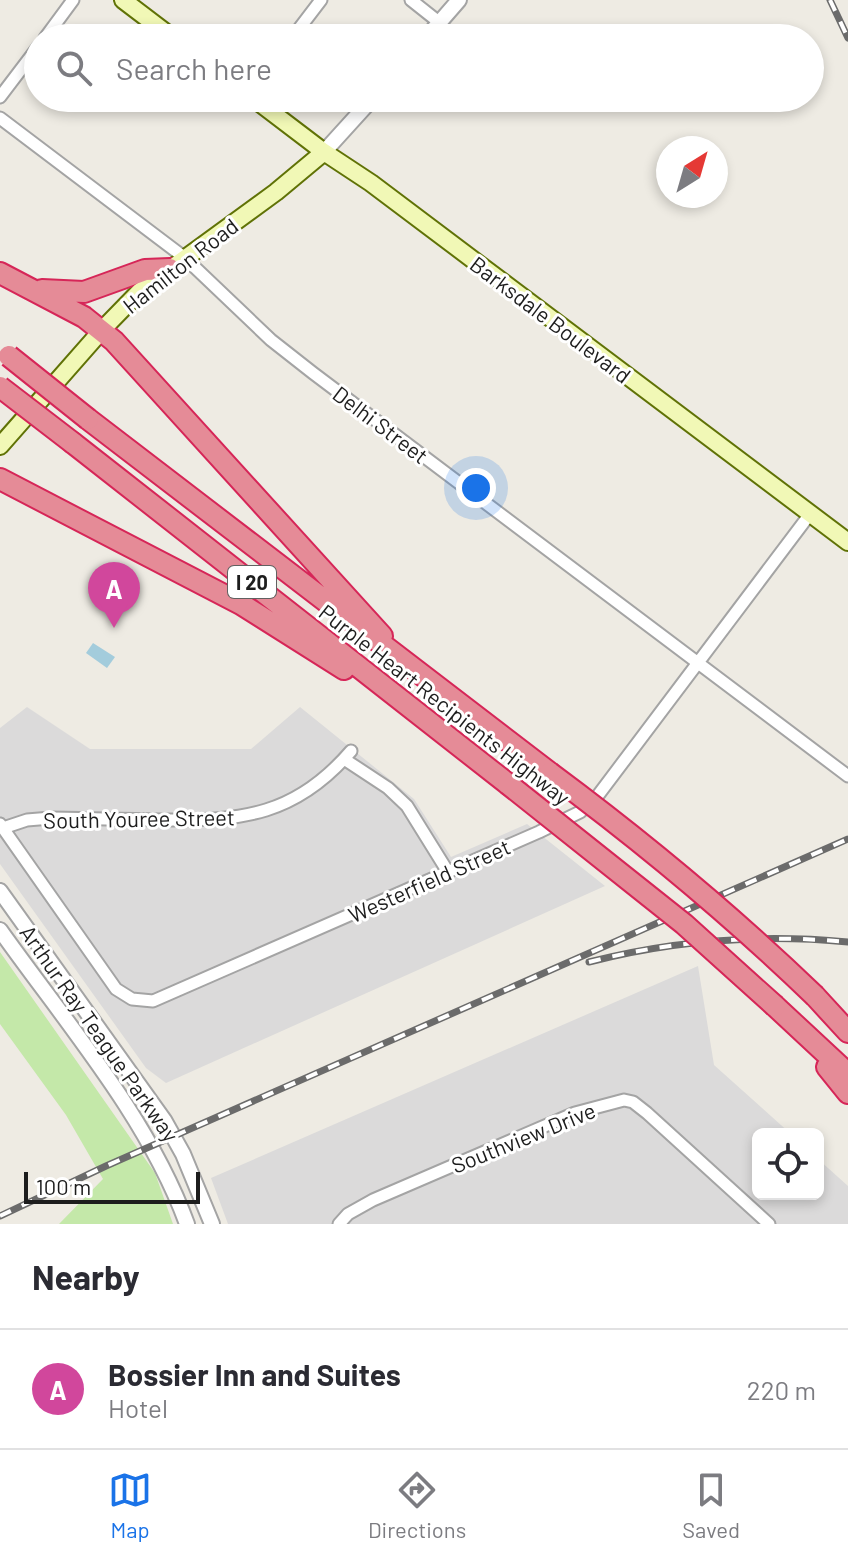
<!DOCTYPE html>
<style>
:root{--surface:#fff;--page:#f7f7f7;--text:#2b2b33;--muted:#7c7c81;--line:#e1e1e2;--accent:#1a73e8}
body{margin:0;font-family:Barlow,sans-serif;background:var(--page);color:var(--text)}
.controls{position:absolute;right:24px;bottom:24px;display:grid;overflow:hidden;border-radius:12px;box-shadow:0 4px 12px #0003}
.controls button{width:72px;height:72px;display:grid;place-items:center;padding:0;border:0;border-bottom:2px solid var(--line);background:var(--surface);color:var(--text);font:40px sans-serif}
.compass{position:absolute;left:656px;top:136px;width:72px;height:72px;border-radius:50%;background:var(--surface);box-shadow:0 4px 12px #0003;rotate:37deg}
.scale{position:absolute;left:24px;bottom:20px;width:176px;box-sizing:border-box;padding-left:8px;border:4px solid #1d1d1d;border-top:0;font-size:22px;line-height:28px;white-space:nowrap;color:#1d1d1d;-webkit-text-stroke:6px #fff;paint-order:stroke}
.you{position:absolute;left:476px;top:488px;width:28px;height:28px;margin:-20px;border:6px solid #fff;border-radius:50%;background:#1a73e8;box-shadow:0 0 0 12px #1a73e833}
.badge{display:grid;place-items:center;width:52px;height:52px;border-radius:50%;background:var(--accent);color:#fff;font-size:26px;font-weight:700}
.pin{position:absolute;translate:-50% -66px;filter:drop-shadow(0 2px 4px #0008)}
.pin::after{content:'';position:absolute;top:42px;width:28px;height:24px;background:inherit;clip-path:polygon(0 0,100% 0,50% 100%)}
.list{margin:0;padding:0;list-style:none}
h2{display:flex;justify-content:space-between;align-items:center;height:104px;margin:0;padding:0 32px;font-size:34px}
h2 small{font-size:26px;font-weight:400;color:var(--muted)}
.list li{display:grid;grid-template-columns:52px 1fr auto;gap:24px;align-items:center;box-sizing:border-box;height:120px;padding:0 32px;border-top:2px solid var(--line)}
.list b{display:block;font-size:30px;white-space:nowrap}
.list p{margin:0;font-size:26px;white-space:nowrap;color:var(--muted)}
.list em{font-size:26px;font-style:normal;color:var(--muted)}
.icon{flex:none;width:44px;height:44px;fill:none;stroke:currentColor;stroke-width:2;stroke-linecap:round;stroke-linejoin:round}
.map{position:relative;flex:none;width:848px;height:1224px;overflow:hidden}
.search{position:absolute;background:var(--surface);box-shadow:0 4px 12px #0003;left:24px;right:24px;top:24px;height:88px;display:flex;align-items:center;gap:20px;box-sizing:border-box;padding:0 28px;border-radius:44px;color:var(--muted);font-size:30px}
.sheet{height:224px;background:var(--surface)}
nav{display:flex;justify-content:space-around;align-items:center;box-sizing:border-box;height:112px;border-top:2px solid var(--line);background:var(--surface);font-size:22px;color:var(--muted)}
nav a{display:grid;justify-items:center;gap:4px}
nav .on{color:var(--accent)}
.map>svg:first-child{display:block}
</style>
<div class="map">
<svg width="848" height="1224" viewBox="0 0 848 1224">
<rect width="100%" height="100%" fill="#eeebe3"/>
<!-- residential -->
<path fill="#dbdada" d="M27,707L90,749H251L300,707L414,799L451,857L527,824L605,886L166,1083L146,1068L0,864V728Z
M698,966L714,1065L791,1134H758V1194H818V1159L848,1186V1224H228L211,1178Z"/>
<!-- grass -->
<path fill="#c4e8a9" d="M0,952L155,1173L173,1224H59L103,1179L66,1115L0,1024Z"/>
<!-- water -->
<path fill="#a3ccdc" d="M93,643L115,657L107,668L86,653Z"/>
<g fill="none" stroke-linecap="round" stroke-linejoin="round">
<defs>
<path id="minor" d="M411,0L440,23
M45,38L73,0
M292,38L321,0
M0,97L38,47
M0,118L185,258L271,340L313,373L848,776
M344,759L388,788L407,806L448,872
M0,824L116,989L132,999L153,1001L539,832L580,812L596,798L810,514
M3,828L27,820L51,818C88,819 126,819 163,820C243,821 296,815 351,751
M339,1224L348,1214L373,1200L575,1113L624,1100L633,1102L647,1113L769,1224"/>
<path id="tertiary" d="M426,38L459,0
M324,152L373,98
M0,891L164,1120L183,1154L212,1224
M0,930C66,1023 148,1117 187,1224"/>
<path id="secondary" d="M123,0L173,38
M253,98L324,152L371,183L848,542
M0,446L102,330L139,292L276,192L324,152"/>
<path id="motorway" d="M0,273L84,317L114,341L382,636
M42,290L84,292L145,270L170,269
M88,419L550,773
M73,443L508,784
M0,479L241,604L344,669
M815,996L848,1032
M775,1006L848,1074
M827,1067L848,1093"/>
</defs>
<!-- minor casing -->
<use href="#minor" stroke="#a4a4a4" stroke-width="15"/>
<!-- tertiary casing -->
<use href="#tertiary" stroke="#a4a4a4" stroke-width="18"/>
<!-- secondary casing -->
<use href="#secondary" stroke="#607206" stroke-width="20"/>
<!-- motorway casing -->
<use href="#motorway" stroke="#d62658" stroke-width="24"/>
<!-- minor -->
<use href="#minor" stroke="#fff" stroke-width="11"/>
<!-- tertiary -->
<use href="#tertiary" stroke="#fff" stroke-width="14"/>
<!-- secondary -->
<use href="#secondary" stroke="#f1f8b6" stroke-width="16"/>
<!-- motorway -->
<use href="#motorway" stroke="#e58b97" stroke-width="20"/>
<defs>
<path id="rail" d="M830,0L848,38
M589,962C674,940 762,934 848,942
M0,1216L106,1166L848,839"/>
</defs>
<!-- rail casing -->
<use href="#rail" stroke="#6b6b6b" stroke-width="7"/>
<!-- rail -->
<use href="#rail" stroke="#fff" stroke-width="4" stroke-dasharray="12" stroke-linecap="butt"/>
<defs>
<path id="motorway-bridge" d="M9,356L88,419
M0,387L73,443
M550,773C643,842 732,916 815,996
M508,784L684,924L775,1006"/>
</defs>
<!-- motorway-bridge casing -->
<use href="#motorway-bridge" stroke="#d62658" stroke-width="24" stroke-linecap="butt"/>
<!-- motorway-bridge -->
<use href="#motorway-bridge" stroke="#e58b97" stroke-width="20"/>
</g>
<g text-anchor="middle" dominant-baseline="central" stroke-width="6" stroke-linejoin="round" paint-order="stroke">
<!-- shield labels -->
<rect fill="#fff" stroke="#616161" stroke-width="2" x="228" y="566" width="48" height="32" rx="6"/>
<g font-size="20" font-weight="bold" fill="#1d1d1d">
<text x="252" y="582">I 20</text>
</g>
<!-- street labels -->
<g font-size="22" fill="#1d1d1d" stroke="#fff">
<text transform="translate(180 265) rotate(-38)">Hamilton Road</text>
<text transform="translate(551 319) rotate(37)">Barksdale Boulevard</text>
<text transform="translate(381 424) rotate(37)">Delhi Street</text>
<text transform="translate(445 704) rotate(38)">Purple Heart Recipients Highway</text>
<text transform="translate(139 818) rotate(-1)">South Youree Street</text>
<text transform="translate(429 880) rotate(-24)">Westerfield Street</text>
<text transform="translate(100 1033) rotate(55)">Arthur Ray Teague Parkway</text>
<text transform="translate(523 1137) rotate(-22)">Southview Drive</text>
</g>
</g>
</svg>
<div class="controls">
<button><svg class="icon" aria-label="locate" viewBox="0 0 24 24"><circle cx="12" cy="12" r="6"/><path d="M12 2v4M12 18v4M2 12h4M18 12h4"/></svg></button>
</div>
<svg class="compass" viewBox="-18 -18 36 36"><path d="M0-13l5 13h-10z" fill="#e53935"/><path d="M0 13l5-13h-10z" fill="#7c7c81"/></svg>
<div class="scale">100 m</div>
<div class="you"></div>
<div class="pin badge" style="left:114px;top:628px;background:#d1479c">A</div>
<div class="search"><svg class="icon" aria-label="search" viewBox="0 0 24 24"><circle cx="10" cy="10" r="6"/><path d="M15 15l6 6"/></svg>Search here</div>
</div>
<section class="sheet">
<h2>Nearby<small></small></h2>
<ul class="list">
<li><span class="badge" style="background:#d1479c">A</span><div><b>Bossier Inn and Suites</b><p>Hotel</p></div><em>220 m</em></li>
</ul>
</section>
<nav>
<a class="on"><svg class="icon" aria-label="map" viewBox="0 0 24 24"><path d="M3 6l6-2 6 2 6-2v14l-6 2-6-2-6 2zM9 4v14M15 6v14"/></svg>Map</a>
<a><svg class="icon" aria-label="directions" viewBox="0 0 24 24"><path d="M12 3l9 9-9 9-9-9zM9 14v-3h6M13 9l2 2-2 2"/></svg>Directions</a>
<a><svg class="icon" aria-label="saved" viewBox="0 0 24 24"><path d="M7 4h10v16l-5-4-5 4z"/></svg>Saved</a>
</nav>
